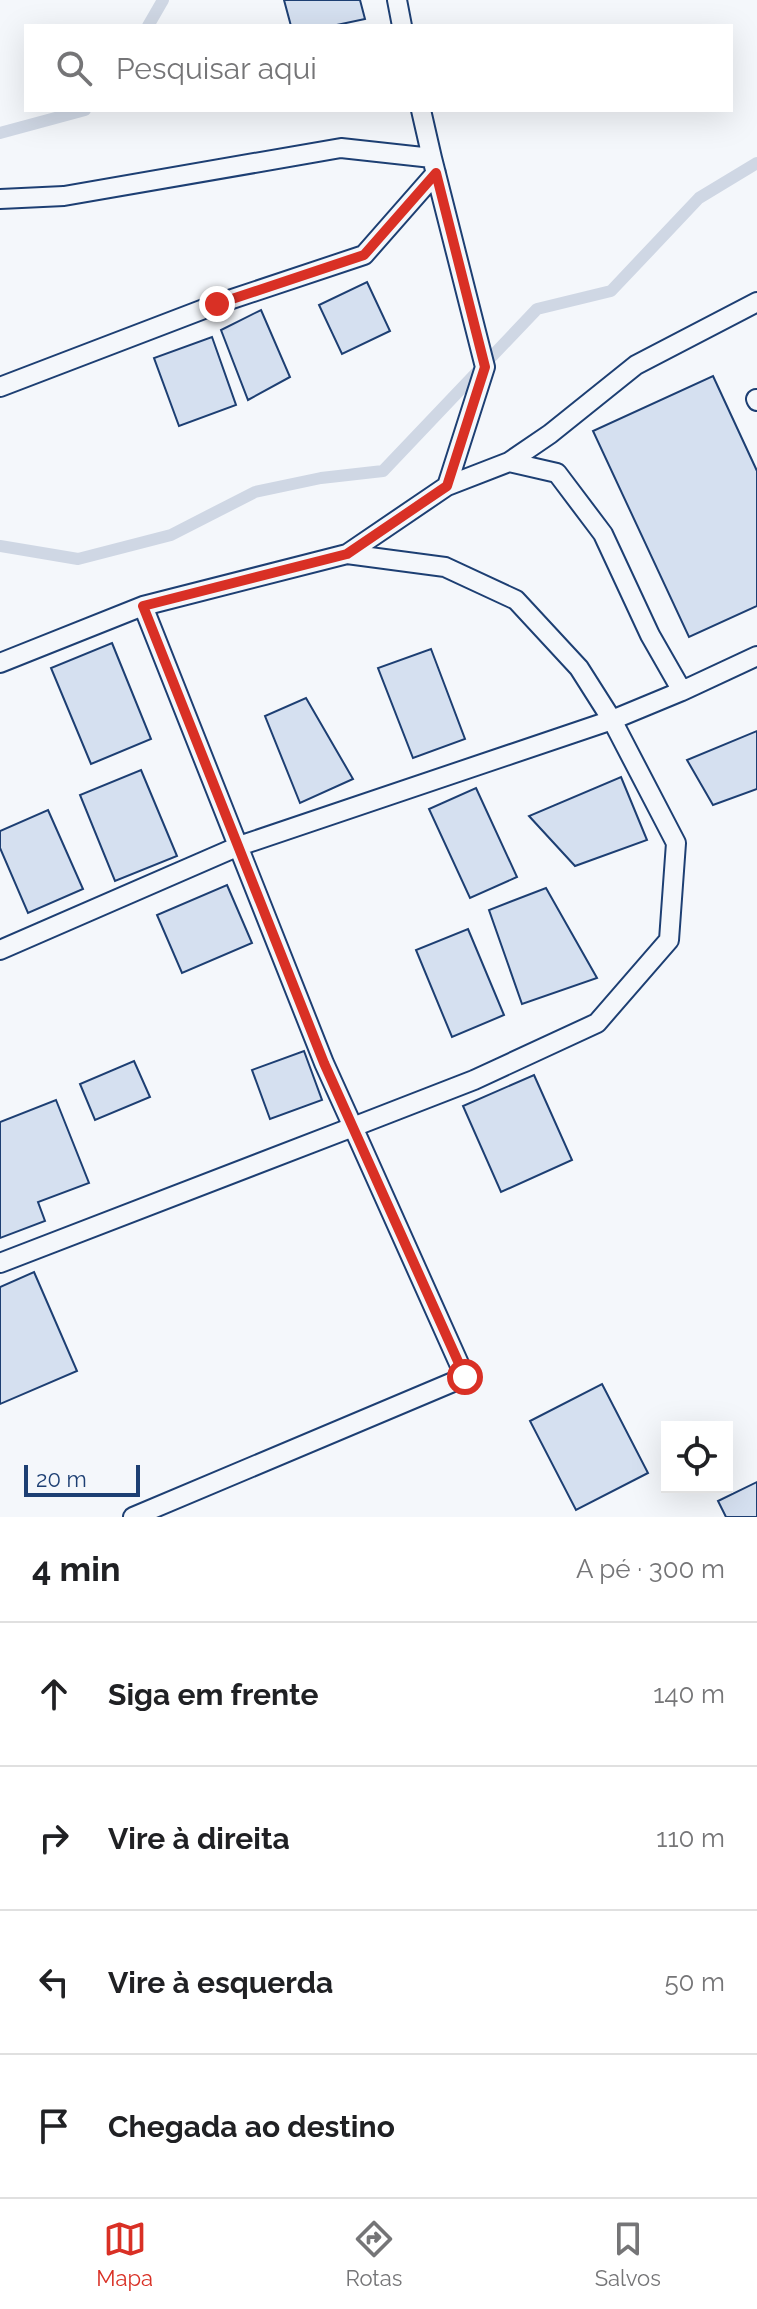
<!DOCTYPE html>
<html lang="pt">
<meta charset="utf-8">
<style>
:root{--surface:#fff;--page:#f6f6f6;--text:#202124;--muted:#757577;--line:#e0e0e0;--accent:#d93025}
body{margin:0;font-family:Raleway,sans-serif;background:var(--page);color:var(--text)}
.controls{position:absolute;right:24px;bottom:24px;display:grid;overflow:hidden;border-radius:0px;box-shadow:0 8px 32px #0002}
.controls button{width:72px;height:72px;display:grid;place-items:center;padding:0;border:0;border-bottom:2px solid var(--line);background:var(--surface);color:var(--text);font:40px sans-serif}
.scale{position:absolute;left:24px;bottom:20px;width:116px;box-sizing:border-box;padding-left:8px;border:4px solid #1d3f73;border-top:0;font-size:22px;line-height:28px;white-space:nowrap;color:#1d3f73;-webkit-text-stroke:6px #f4f7fb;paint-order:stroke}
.stop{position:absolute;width:24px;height:24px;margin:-18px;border:6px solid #d93025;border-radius:50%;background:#fff}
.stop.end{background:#d93025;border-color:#fff;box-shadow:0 2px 8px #0008}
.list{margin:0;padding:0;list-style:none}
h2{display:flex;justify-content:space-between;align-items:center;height:104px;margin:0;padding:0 32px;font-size:34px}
h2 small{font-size:26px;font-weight:400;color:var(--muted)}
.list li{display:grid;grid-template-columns:52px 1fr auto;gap:24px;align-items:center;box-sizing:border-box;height:144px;padding:0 32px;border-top:2px solid var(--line)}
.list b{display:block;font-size:30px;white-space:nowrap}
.list em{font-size:26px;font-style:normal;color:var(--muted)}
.icon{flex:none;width:44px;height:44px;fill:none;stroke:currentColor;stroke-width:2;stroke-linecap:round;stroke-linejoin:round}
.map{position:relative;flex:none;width:757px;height:1517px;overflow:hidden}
.search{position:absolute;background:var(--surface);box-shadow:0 8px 32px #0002;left:24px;right:24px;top:24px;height:88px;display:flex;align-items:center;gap:20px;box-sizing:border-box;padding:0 28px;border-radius:0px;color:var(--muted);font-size:30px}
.sheet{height:680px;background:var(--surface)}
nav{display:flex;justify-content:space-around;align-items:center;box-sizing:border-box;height:112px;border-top:2px solid var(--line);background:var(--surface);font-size:22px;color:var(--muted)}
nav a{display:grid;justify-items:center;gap:4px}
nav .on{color:var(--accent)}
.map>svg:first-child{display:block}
</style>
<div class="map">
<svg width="757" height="1517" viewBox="0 0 757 1517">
<rect width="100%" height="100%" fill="#f4f7fb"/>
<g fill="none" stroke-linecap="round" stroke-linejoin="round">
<!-- stream -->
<path stroke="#cfd7e4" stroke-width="12" d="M148,26L163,0
M0,133L85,110
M0,546L78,559L171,535L255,492L321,478L383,471L537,309L611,291L699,198L757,163"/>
</g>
<!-- building -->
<path fill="#d5e0f0" stroke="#1d3f73" stroke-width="2" d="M284,0H360L365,19L332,26H291Z
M367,282L390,331L342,354L319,305Z
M261,310L290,377L248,400L221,330Z
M212,337L236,405L179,426L154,358Z
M713,376L757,471V606L689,637L593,431Z
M112,643L151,739L91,764L51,668Z
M431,649L465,739L413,758L378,668Z
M306,698L353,779L300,803L265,716Z
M757,731V789L713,805L687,760Z
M141,770L177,856L115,881L80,795Z
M621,777L647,840L575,866L529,816Z
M476,788L517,877L470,898L429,809Z
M48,810L83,889L28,913L0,848V831Z
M227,885L252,943L182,973L157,915Z
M546,888L597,978L522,1004L489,910Z
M468,929L504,1015L452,1037L416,950Z
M304,1051L322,1100L270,1119L252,1070Z
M134,1061L150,1097L95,1120L80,1084Z
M534,1075L572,1160L501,1192L463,1106Z
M56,1100L89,1183L38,1202L45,1221L0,1238V1122Z
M34,1272L77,1371L0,1404V1287Z
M602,1384L648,1473L576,1510L530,1421Z
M757,1482V1517H726L718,1501Z"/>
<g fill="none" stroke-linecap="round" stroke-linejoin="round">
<defs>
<path id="lane" d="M397,0L402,26
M421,110L432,158
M0,199L64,196L341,148L432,158L485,367L447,486
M0,387L217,304L364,255L436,173
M756,399L757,401
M509,462L550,434L636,365L757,302
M0,663L143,606L347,554L447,486L509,462L557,473L603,534L650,635L682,691L757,656
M0,950L239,846L612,720L579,668L516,600L445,567L347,554
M0,1263L353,1127L324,1063L143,606
M133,1517L465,1377L353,1127L474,1080L597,1023L669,940L676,843L612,720L682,691"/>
</defs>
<!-- lane casing -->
<use href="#lane" stroke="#1d3f73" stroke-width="22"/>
<!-- lane -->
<use href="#lane" stroke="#f4f7fb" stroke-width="18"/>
</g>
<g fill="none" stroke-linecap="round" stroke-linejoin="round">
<!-- route -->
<path stroke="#d93025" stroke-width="10" d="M217,304L364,255L436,173L485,367L447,486L347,554L143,606L324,1063L465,1377"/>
</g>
</svg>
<div class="controls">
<button><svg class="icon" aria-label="locate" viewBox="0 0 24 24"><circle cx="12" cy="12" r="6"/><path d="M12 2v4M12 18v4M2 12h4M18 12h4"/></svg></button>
</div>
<div class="scale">20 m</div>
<div class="stop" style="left:465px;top:1377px"></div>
<div class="stop end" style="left:217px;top:304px"></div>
<div class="search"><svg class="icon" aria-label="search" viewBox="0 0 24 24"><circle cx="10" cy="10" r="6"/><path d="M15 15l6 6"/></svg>Pesquisar aqui</div>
</div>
<section class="sheet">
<h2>4 min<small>A pé · 300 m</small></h2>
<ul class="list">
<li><svg class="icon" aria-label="ahead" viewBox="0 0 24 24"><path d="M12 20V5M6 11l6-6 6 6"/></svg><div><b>Siga em frente</b></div><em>140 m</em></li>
<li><svg class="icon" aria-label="right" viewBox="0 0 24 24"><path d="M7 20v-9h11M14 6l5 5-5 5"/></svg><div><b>Vire à direita</b></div><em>110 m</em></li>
<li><svg class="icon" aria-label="left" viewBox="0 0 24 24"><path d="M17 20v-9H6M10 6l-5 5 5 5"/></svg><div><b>Vire à esquerda</b></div><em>50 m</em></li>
<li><svg class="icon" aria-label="arrive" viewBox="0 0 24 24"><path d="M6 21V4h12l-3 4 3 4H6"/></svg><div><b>Chegada ao destino</b></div></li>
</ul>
</section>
<nav>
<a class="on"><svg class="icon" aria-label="map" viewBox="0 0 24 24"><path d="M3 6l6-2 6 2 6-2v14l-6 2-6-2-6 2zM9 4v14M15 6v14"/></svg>Mapa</a>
<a><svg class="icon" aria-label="directions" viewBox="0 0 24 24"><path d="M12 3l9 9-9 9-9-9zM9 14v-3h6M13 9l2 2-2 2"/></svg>Rotas</a>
<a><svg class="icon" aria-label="saved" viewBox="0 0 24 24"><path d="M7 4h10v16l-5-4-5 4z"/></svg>Salvos</a>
</nav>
